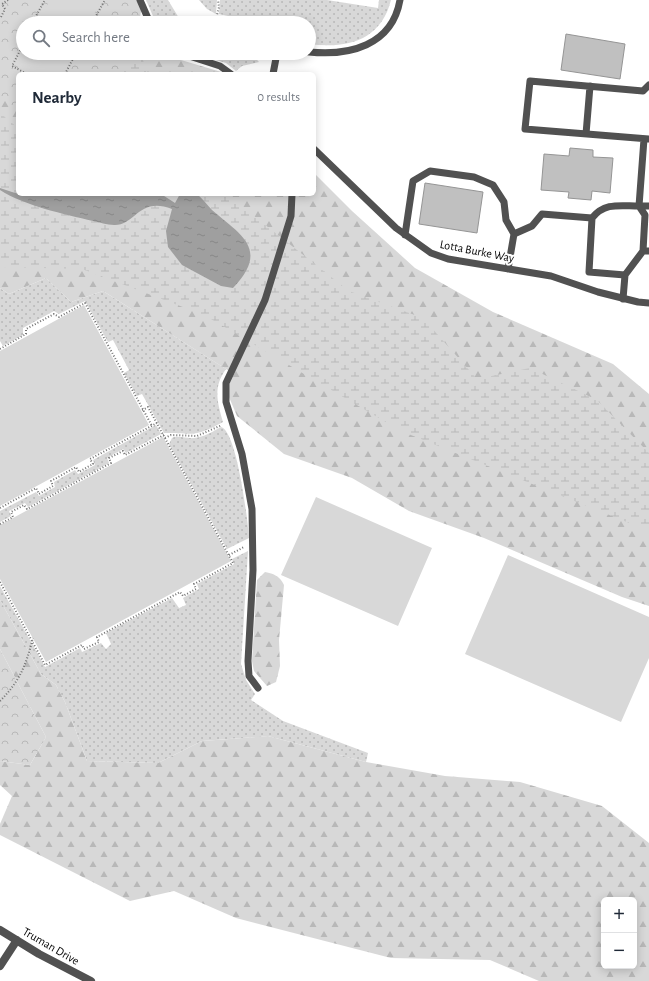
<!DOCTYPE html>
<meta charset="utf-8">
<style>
:root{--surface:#fff;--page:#f6f6f7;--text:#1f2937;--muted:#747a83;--line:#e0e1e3}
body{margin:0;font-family:"Alegreya Sans",sans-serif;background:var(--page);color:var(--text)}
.controls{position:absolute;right:12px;bottom:12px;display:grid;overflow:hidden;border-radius:6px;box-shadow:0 2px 10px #0003}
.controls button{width:36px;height:36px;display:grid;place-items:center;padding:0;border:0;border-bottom:1px solid var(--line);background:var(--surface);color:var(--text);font:20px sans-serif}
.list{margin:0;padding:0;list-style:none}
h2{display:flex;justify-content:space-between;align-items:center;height:52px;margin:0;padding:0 16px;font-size:17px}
h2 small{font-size:13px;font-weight:400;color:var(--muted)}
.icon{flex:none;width:22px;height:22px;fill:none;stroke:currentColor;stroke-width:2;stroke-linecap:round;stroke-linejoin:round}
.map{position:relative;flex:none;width:649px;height:981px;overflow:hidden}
.search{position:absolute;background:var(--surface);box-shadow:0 2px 10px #0003;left:16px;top:16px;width:300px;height:44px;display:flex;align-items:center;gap:10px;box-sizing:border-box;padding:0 14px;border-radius:22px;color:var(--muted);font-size:15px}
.panel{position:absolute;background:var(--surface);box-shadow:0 2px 10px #0003;left:16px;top:72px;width:300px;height:124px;border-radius:6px}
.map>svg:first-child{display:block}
</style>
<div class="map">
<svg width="649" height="981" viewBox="0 0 649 981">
<defs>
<pattern id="grass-dots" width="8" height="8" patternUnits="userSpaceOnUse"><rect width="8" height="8" fill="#d8d8d8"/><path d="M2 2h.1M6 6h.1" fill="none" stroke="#b8b8b8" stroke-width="1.8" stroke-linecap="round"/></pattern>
<pattern id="forest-firs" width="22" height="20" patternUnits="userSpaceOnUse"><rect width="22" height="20" fill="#d8d8d8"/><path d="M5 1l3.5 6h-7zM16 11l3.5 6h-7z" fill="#b8b8b8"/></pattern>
<pattern id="wetland-marsh" width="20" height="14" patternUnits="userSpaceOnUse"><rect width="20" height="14" fill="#d8d8d8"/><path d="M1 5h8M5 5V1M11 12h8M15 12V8" fill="none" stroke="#b8b8b8"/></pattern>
<pattern id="park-crowns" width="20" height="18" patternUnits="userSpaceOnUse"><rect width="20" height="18" fill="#d8d8d8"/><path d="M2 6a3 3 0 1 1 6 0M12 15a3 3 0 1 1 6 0" fill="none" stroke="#b8b8b8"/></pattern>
<pattern id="water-ripples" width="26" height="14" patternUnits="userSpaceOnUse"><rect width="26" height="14" fill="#9f9f9f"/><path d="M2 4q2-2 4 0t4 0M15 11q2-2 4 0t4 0" fill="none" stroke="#878787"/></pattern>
</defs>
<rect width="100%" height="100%" fill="#fff"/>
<!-- grass -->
<path fill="url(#grass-dots)" d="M146,0H168L182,23H156Z
M199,0H217L216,14L207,9Z
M220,0H327L378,8L379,0H391C381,41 346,49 309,44V23H260L219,14Z
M193,53H251L259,62L242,66L236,71L226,63Z
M46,278L71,302L103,291L226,369C213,387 217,402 223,422C194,438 194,433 164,433L142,394L137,396L124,373L129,370L113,340L108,342L85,301L59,314L54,311L23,328V335L3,346L0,341V288L9,294Z
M156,425L161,434L126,453L123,449L107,458L109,463L28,507L25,503L9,511L11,516L0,522V511L36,492L39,496L55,487L54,482L75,470L78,474L95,465L93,460Z
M221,427C237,431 248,522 249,538L227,549L169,444L172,438C178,435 187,439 194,438C204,437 212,432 221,427Z
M248,551L241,664L246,680L255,694L251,700L283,721L368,753L366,762L268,736L202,741L158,763L87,761L65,702L56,685L41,674L0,600V586L45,667L80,648L82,652L101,643L106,649L111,644L106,633L172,598L179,608L186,605L183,598L199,589L197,584L234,564L232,559Z"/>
<!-- forest -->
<path fill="url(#forest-firs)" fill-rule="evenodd" d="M103,53H171L181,60L228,74H94Z
M0,84L18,99V194H314V173L352,211L415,268L493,312L613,364L649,394V606L622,597L484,538L409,511L352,478L284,454L237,416L226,390L229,371L103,291L71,302L46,278L9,294L0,288Z
M265,572C274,574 280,576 284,585L279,640L280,666L276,682L267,686L254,671L252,661L257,580Z
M0,600L41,674L56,685L65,702L87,761L158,763L202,741L268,736L366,762L445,776L520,782L602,806L649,843V981H539L490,960L391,958L236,918L174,891L130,901L0,835V824L12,796L0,785V761L30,765L46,737L0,649ZM604,900H634V966H604Z"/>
<!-- wetland -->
<path fill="url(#wetland-marsh)" d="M138,53H141L147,74H119Z
M0,113L18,128V194H226L349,291L423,318L477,379L530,368L597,400L649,453V531L401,431L204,315L82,269L0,267Z"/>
<!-- park -->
<path fill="url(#park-crowns)" d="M0,0H143L139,23H23V53H129L116,74H18V109L0,97Z
M0,649L46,737L30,765L0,761Z"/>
<!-- garden -->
<path fill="#d8d8d8" d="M50,0H99L100,2L90,23H37Z
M23,50V53H73L62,74C44,74 7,80 23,50Z
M84,305L149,425L0,506V351Z
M163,437L231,561L46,662L0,579V525Z
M316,497L432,548L398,626L281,575Z
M508,555L649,617V658L621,722L465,654Z"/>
<!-- water -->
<path fill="url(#water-ripples)" d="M0,188L24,196L161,194L175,203L180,194H197C203,199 207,205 212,210C241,235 270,249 233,288L221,286L182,265L168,247L166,231L172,209C139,196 135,226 114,225C107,225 99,222 93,221C64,214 25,206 0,190Z"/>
<!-- building -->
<path fill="#c0c0c0" stroke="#959595" d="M566,34L625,44L620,79L561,70Z
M570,148L593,150V157L613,158L610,193L592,191L591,200L568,198L569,192L541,190L544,154L569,156Z
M425,183L483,192L477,233L419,224Z"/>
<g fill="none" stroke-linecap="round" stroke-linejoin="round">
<!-- path -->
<path stroke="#737373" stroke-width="2" stroke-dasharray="1 2" stroke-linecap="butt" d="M1,17L5,9L2,4L8,0
M32,23L45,0
M92,23L105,0
M215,23L219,7L218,0
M23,45L12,66L27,74
M65,74L76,53
M0,349L26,334V329L54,314L59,317L85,303L152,426
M165,438L171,435L197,436L222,425
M0,508L36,488L39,494L53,486L51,481L76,467L79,472L93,464L90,459L157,423
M0,524L13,517L11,512L24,505L27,509L111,463L109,458L123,451L125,455L164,435
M229,555L244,547
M0,582L45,665L82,645L84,649L99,642L97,637L180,592L183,596L196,589L194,584L233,563L148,407L141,411
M0,701C20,681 26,665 33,638"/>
<!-- lane -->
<path stroke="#515151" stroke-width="7" d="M140,0L150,23
M309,52C349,56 392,46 400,0
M180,53L220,66L231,74
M273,74L277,53
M649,85L643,91L530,81L525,129L649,139
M586,134L590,86
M644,139L639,206H649
M314,149L396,228L431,253L448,259L551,276L598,292L638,302L649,303
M592,218C605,202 620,206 639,206L645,215L643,251
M405,235L413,181L430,171L474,177L493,185L504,202L506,220L514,234
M508,269L514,234L532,226L542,214L592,218L589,272L625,275
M623,299L625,275L643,251H649
M258,688L249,676L248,661L253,570L252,509L242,454L226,402V383L265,300L291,216L292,194"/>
<!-- street -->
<path stroke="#515151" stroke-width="8" d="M0,930L39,954L91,981
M0,966L17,940"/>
</g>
<g text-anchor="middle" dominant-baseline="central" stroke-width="4" stroke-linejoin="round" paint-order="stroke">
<!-- street labels -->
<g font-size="12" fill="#000" stroke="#fff">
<text transform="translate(477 251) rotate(11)">Lotta Burke Way</text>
<text transform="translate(51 946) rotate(30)">Truman Drive</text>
</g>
</g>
</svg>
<div class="controls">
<button>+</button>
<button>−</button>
</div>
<div class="search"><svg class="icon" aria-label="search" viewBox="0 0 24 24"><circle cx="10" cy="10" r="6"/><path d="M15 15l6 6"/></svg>Search here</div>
<section class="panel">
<h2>Nearby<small>0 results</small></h2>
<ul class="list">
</ul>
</section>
</div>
